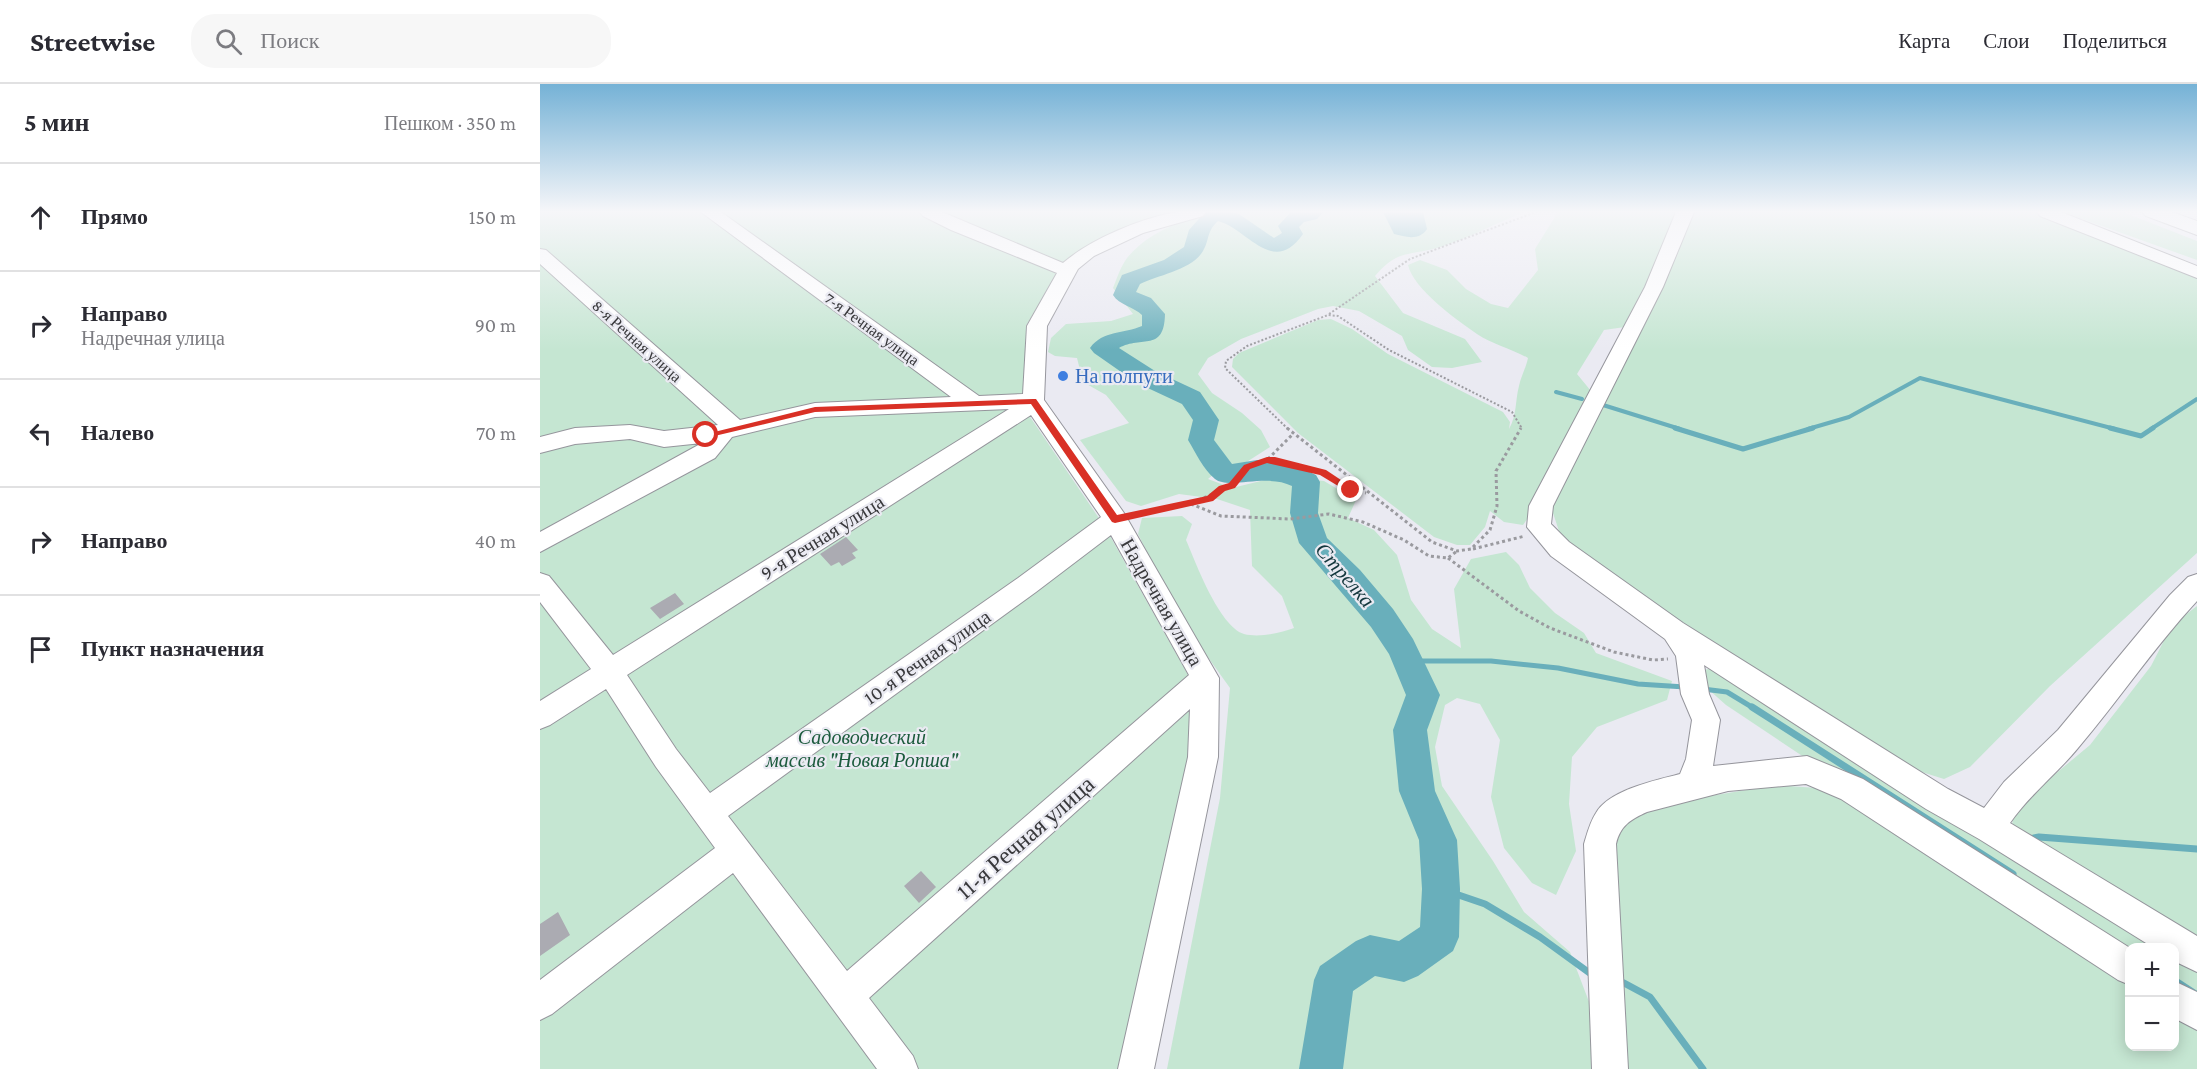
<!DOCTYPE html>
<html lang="ru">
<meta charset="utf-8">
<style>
:root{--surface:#fff;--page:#f7f7f7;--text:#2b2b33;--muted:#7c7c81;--line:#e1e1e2}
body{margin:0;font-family:"Crimson Pro",serif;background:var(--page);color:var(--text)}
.controls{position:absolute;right:18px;bottom:18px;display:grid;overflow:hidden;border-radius:12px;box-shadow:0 3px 15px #0003}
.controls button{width:54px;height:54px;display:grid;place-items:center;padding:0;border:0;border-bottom:2px solid var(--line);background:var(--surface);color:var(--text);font:30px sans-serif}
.stop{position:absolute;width:18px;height:18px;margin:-14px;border:4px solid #d93025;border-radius:50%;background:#fff}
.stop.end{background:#d93025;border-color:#fff;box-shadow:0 2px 6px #0008}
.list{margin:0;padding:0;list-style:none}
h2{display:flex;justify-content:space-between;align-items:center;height:78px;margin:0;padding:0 24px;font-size:26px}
h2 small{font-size:20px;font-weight:400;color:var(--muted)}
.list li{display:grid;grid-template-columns:39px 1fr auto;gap:18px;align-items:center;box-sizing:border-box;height:108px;padding:0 24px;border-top:2px solid var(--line)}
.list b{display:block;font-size:22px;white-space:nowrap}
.list p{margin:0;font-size:20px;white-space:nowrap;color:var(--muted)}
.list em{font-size:20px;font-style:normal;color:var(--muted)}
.icon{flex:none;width:33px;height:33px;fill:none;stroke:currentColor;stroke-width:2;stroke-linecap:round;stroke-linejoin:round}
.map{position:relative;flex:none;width:1657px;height:985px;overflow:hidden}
header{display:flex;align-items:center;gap:36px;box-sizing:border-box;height:84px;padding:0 30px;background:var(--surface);border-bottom:2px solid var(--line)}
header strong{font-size:28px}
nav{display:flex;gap:33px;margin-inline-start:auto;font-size:21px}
.search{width:420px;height:54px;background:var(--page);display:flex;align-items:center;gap:15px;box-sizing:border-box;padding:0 21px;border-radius:24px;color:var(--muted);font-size:22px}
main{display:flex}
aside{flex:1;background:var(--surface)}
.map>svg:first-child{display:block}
</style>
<header>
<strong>Streetwise</strong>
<div class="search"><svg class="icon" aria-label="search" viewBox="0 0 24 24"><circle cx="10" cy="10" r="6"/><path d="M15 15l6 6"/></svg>Поиск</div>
<nav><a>Карта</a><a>Слои</a><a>Поделиться</a></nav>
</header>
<main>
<aside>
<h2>5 мин<small>Пешком · 350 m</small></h2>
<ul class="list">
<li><svg class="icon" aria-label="ahead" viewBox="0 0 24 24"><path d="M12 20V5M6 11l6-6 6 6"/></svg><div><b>Прямо</b></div><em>150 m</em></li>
<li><svg class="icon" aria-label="right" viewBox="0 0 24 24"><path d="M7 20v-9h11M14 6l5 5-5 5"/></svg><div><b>Направо</b><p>Надречная улица</p></div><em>90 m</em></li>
<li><svg class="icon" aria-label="left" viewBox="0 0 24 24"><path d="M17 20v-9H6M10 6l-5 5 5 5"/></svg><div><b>Налево</b></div><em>70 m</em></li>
<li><svg class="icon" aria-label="right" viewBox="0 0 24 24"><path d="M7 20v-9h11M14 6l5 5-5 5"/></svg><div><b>Направо</b></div><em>40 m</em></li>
<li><svg class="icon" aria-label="arrive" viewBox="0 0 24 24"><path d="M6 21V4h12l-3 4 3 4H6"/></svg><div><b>Пункт назначения</b></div></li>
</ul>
</aside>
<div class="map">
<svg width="1657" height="985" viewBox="0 0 1657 985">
<rect width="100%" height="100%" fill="#eaeaf2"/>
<!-- green -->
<path fill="#c5e6d2" d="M0,128H640L522,181L486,242L487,290L484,324L565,443L652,598L648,678L579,985H0Z
M674,128H984C956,139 925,156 897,164C867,172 857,166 835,192L863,229L925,255L942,278L912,284L892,283L868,266L862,252L819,227L793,222L778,225L701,255L668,274L658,290L672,309L702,329L721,346L730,363L705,379L685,381L668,395L692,404L741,392L784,397L816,416L808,434L834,446L857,471L871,516L892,545L921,564L914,505L931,475L966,468L979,481L990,504L1015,529L1044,549L1056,569L1132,597L1127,616L1057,643L1032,673L1029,720L1036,767L1016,811L992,799L964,764L951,713L960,656L940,620L917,614L905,621L895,663L902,702L953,777L984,828L1030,868L1059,944L1061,985H627L680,714L690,604L639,533L598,450L602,434L642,432L652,440L646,456C656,479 679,542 704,550C719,554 741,549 754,544L742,512L712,482L710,426L677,415L639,410L601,422L586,417L540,356L589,339L566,311L543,298L537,274L515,272L508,268L511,254L526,240L571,237L593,230L573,204C577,194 581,182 587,174C609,147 642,137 674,128Z
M1018,128H1142L1085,243L1064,246L1037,290L1051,307L997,421L983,441L964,438L950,427L945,443L930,461H917L894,453L758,349L692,283L693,275L699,269L778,236L791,235L812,245L848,270L963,328L970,338L969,345C977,331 975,317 979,302C981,292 986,284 988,274C972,265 952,260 937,250C916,235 874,206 868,181L880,176L907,186L926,205L951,220L968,224L998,186L995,165Z
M1152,128H1500L1657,191V469L1510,602L1430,683L1404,695L1369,684L1204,579L1037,468L1020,450L1011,423Z
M1523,128H1583L1657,157V176Z
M1657,522V860L1472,745L1473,732L1484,716L1550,661L1611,582L1632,541Z
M1177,583L1623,863L1590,864V962H1634L1635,871L1657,885V985H1083L1072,764L1089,734L1140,717L1236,701L1291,705L1448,796L1186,621L1159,597L1164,586Z"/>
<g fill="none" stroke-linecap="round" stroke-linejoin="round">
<!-- stream-far2 -->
<path stroke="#69afbb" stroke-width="4" d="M1016,308L1042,315
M1063,321L1140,345
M1268,345L1309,333L1380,294L1575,345
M1611,345L1657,315"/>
<!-- stream-far1 -->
<path stroke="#69afbb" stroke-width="5" d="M1135,344L1203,365L1273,344
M1570,344L1601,352L1613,344
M868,577H951L1018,584L1098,600L1145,603
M1163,605L1187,608L1215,625"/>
<!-- stream -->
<path stroke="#69afbb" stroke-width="7" d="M1212,623L1473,790
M1489,755L1499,753L1657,765
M901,805L945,820L1000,853L1051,890
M1634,896L1657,911
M1084,899L1110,913L1163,985"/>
<!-- river -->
<path fill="#69afbb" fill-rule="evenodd" d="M665,128H692L699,130L734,154L742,149L738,142L751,128H783L777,135L764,138L759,143L763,150C733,193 708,145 678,137C666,148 670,155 663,167C652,186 618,191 600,200L596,208L611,214L625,230C624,269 602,251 579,264L615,287L660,308L679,336L674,356L692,380L717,376L746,377L776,391L780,398L778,429L787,454L820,486L853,525L873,555L900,611L887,646L895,707L917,756L920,805L919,853L913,867L878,892L864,898L835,892L813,907L803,985H759L774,896L780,882L816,857L830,851L859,857L880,843L882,805L879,756L859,707L853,646L866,611L849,570L831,543L759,459L750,429L752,402C727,389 689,406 675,395C663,385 656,369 648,356L653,336L642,320L597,299L554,269L550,264C563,246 584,250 602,242V231C594,223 579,221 573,211L582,191L624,176L644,163L649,146Z
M843,128H883L887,145C879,157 866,153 854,150Z"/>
</g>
<!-- building -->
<path fill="#ababb2" d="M306,453L318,466L312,469L316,474L302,482L299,478L291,482L280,470Z
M135,509L144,520L120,535L110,524Z
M381,787L396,803L379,819L364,802Z
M18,828L30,851L0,872V840Z"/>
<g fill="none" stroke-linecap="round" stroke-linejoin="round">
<defs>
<path id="minor" d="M161,128H181L439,312L483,310L487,242L517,189L411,146L383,132L380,128H402L523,179C551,155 601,134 637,128C646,127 656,128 666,128L663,132L603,149L554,172L538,185L507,242L504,316L584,429L679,594L678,673L614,985H578L648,673L650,625L329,914L373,972L378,985H337L193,789L12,930L0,936V896L175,764L116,683L66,605L10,641L0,645V617L51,585L0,518V489L9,492L73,571L469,325L275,333L192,353L175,374L0,468V448L162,359L124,363L90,355L35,360L0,369V353L35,344L90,341L124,347L178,341L0,180V165L6,166L200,336L275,319L411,313ZM491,331L561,433L478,494L170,709L136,665L87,591ZM571,451L649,591L307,887L188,732L496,508Z
M1136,128H1154L1123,203L1013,422L1011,440L1029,458L1143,539L1408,705L1444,724L1464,698L1518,646L1630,511L1648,493L1657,490V517C1614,563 1579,616 1538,664C1517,690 1489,711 1470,739L1657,852V888L1634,877V864H1614L1439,755L1386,725L1164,581L1169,610L1180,636L1173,682L1267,672L1323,695L1590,864V901L1578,896L1301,715L1266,700L1188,707L1107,728C1091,735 1080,742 1076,760L1088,985H1052L1044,760C1047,750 1050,738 1056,729C1069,706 1116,696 1140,690L1146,675L1152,636L1141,610L1136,572L1125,555L1011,472L987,443L989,422L1105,203Z
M1497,128H1521L1657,182V194L1500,132Z
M1634,897L1657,908V946L1634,934Z"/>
<path id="major" d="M1602,128H1632L1657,137V151L1606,132Z"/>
</defs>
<!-- minor casing -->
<use href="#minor" stroke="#95959c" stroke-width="2"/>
<!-- major casing -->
<use href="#major" stroke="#95959c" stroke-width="2"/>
<!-- path-far1 -->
<path stroke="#9a9a9f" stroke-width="2" stroke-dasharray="2 2" stroke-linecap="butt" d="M789,230L870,175L996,128
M748,345L685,284L686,277L707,262L788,231L798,232L849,266L972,328L981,343L980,345"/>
<!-- path -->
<path stroke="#9a9a9f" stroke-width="3" stroke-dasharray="3 3" stroke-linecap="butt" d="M747,344L892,458L917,467L931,465L950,446L957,422L956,387L981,344
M728,375L753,350
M651,420L681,432L750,435L789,430L823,438L864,456L889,472L908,474L917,467
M594,430C623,424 655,421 680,406C684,404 689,404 693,401C710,387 706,376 735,376L783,389L811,406L826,409
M933,465L985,452
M908,474L979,527L1010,544L1074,568L1113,576L1128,575"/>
<!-- minor -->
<use href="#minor" fill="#fff" fill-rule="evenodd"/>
<!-- major -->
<use href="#major" fill="#fff" fill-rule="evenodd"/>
</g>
<!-- sky -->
<linearGradient id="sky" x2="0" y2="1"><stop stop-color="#75b2d6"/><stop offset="0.48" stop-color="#f6f6f9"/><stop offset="1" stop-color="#f6f6f9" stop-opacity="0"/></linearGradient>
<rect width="1657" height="266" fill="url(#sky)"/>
<!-- route -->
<path fill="#d93025" d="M493,315H496L577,431L667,412L679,402L689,399L704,381L727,373H735L786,386L816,406L814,408H808L780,391L727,379L710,385L695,404L685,407L673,417L575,439L572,438L491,320L275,328L166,354L162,351L275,323Z"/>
<!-- markers -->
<circle fill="#3f7fe0" stroke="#eaeaf2" stroke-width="2" cx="523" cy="292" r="6"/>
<g text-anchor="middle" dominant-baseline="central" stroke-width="4.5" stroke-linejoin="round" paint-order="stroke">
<!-- far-street labels -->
<g font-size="16" fill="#39393c" stroke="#eaeaf2">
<text transform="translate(332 245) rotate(36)">7-я Речная улица</text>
<text transform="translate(97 257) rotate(42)">8-я Речная улица</text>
</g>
<!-- shop labels -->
<g font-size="20" fill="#366cbe" stroke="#eaeaf2" text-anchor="start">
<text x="535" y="292">На полпути</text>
</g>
<!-- street labels -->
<g font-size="20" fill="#39393c" stroke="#eaeaf2">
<text transform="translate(282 453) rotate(-32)">9-я Речная улица</text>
<text transform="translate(622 518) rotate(60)">Надречная улица</text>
<text transform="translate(387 573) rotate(-35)">10-я Речная улица</text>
</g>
<!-- park labels -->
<g font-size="20" font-style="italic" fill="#1c5b3d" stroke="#eaeaf2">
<text x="322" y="653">Садоводческий<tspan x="322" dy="23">массив "Новая Ропша"</tspan></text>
</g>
<!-- water labels -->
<g font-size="21" font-style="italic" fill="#14373d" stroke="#eaeaf2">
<text transform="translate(805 491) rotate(49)">Стрелка</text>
</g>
<!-- near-street labels -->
<g font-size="24" fill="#39393c" stroke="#eaeaf2">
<text transform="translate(485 753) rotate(-41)">11-я Речная улица</text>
</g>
</g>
</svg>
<div class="controls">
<button>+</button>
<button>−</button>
</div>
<div class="stop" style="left:166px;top:351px"></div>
<div class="stop end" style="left:811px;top:406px"></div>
</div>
</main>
